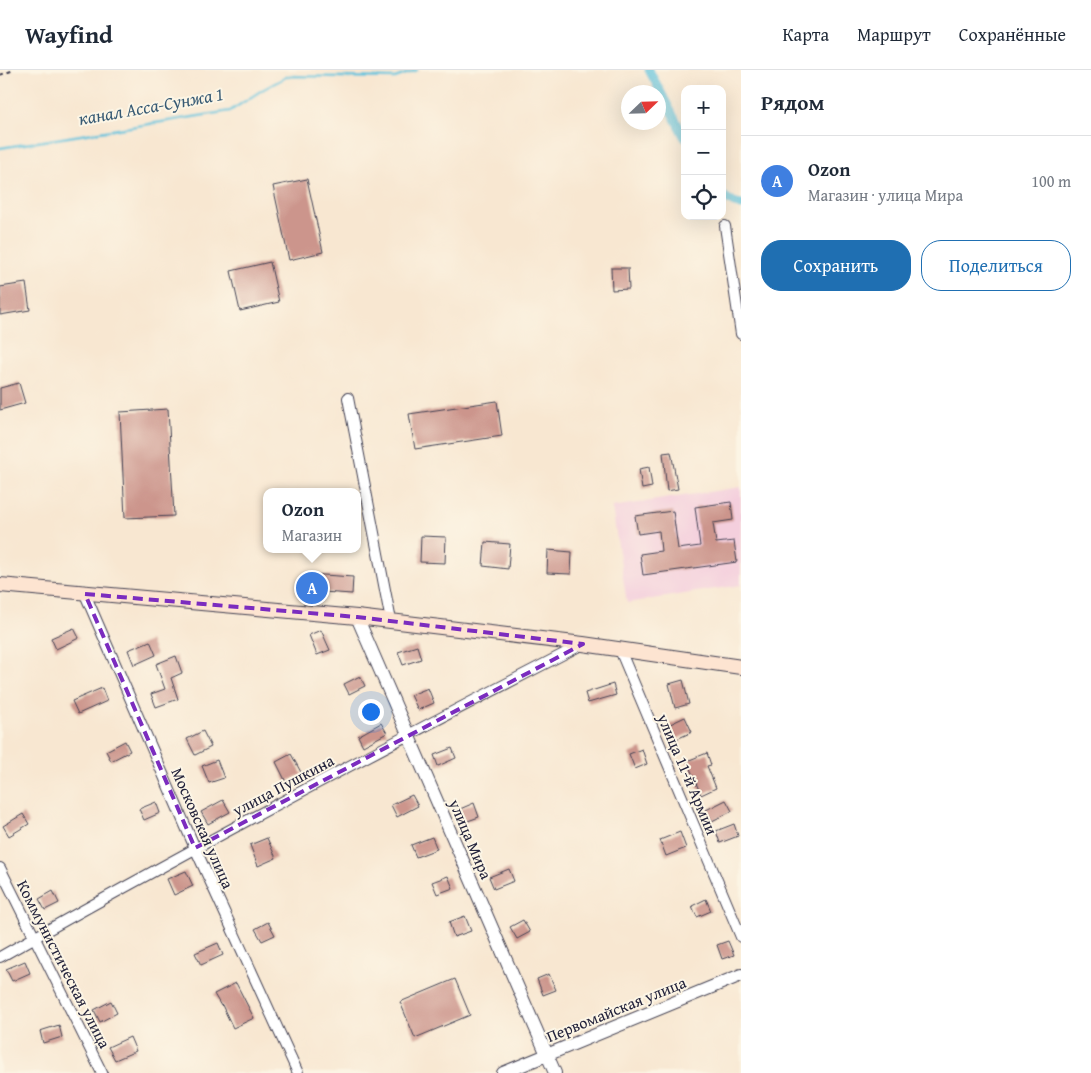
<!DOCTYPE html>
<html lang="ru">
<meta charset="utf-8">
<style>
:root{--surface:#fff;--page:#f2f2f3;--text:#1f2937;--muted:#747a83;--line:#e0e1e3;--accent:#1f6fb2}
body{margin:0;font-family:"Gentium Book Plus",serif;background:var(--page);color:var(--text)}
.controls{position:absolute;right:15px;top:15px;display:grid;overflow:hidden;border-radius:10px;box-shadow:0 5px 20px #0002}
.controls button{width:45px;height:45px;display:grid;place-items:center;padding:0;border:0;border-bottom:1px solid var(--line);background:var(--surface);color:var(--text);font:25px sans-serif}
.compass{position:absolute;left:621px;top:15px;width:45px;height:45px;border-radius:50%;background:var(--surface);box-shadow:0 5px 20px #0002;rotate:67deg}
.you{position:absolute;left:370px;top:641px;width:18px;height:18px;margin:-12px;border:4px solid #fff;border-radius:50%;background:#1a73e8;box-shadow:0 0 0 8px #1a73e833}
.badge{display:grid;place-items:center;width:32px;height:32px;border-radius:50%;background:var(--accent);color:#fff;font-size:16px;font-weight:700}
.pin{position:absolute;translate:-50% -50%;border:2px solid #fff;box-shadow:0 1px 5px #0006}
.popup{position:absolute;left:263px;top:418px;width:98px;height:65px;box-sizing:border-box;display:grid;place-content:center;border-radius:10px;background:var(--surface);filter:drop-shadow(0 1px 4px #0005);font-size:16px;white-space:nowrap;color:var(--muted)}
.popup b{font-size:19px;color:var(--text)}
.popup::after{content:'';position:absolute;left:50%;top:100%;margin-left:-10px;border:10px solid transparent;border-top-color:var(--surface)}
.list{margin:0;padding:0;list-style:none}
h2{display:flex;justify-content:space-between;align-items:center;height:65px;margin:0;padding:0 20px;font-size:21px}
h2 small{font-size:16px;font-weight:400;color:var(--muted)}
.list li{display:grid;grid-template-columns:32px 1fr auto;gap:15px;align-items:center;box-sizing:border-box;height:90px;padding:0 20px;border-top:1px solid var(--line)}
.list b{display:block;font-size:19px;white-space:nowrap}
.list p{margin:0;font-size:16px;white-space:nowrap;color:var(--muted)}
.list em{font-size:16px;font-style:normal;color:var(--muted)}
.actions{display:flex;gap:10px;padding:15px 20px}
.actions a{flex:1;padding:11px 0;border:1px solid var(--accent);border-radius:20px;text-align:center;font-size:18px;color:var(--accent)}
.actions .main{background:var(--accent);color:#fff}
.icon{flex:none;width:28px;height:28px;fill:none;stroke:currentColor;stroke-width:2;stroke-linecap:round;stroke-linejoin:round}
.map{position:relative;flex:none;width:741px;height:1003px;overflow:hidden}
header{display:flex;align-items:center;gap:30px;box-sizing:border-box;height:70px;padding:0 25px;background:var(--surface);border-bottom:1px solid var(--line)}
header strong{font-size:24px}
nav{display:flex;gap:28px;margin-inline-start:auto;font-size:18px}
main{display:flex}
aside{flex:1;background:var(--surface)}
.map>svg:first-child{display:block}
</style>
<header>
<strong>Wayfind</strong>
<nav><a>Карта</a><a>Маршрут</a><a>Сохранённые</a></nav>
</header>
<main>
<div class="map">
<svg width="741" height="1003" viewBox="0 0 741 1003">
<rect width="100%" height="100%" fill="#fcf5e5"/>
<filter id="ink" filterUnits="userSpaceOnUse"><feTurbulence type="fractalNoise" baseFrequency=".02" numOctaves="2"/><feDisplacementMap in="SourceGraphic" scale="10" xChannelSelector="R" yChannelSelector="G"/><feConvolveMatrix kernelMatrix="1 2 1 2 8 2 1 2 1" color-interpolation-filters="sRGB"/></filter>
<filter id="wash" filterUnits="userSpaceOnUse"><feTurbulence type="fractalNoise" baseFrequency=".0096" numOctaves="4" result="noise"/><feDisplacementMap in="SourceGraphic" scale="20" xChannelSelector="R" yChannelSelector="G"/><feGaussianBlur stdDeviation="1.12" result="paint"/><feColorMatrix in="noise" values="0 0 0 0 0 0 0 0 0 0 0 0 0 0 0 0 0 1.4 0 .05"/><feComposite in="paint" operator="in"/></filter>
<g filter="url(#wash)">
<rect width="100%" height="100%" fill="#f8e7d1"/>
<!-- built -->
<path fill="#f4cfdd" d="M741,417V515L627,533L612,437Z"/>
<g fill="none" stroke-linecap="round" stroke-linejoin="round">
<!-- stream -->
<path stroke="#5fc2dd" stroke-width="2.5" d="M0,78L230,41L262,20L288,6L395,8L417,0"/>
<!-- canal -->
<path stroke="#5fc2dd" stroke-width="9" d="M649,0L685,68
M722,125L734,133L741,135"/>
</g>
<g id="blocks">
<!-- building -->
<path fill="#cc958c" d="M307,109L323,182L289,190L273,116Z
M270,192L279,232L240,241L231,201Z
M611,198H628L629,219L612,220Z
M26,213L30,240L0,245V217Z
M19,313L25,333L0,340V318Z
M497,331L502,366L415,379L409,344Z
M168,339L174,446L125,448L120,342Z
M671,382L678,419L667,421L663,383Z
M649,397L652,417L642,419L639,399Z
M731,432L733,450L713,453L716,473L734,471L737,492L643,505L640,484L661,481L659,461L638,464L635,446L673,441L678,479L700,476L695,437Z
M421,466L446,467L445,493L420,492Z
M485,472L510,474L508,499L483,496Z
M548,480L572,482L571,504L547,503Z
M309,504L353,507L352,524L308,521Z
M74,558L79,568L56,579L51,568Z
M321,560L330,580L317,585L309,565Z
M150,571L156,585L134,595L128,580Z
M417,576L421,589L403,595L398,582Z
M176,586L182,603L171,608L178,629L156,637L151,624L165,619L156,594Z
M360,606L365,616L349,624L344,614Z
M683,610L689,634L675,638L669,614Z
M613,614L616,625L588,633L585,623Z
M102,618L107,631L78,644L72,631Z
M428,618L434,633L418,640L411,625Z
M685,647L692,662L670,672L664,657Z
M381,653L387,663L363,676L358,666Z
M203,661L211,677L195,685L187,669Z
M125,671L130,681L111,691L106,681Z
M452,678L456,688L438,696L434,685Z
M642,679L647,694L635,699L629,684Z
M707,683L711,695L707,696L716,718L701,725L687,691Z
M291,684L302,704L286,712L276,692Z
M217,690L224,708L209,713L202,696Z
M412,725L418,736L397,747L391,735Z
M223,730L230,742L208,754L201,742Z
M726,730L732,741L712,751L706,740Z
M156,732L160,743L144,750L139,739Z
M474,733L479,747L465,752L460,739Z
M23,744L29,754L9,766L3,756Z
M734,754L738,766L720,773L716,761Z
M680,762L686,778L666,786L660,770Z
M432,767L437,779L416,787L411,775Z
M267,768L276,788L258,796L250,775Z
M509,799L514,811L494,819L489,807Z
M186,801L193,816L174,825L167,809Z
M448,806L453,818L437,824L432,812Z
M53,821L59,833L45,840L39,829Z
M706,829L711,841L697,847L692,836Z
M465,846L471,861L454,867L449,852Z
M523,850L530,862L517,869L510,857Z
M268,852L275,865L262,871L255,859Z
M728,871L734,885L722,889L717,875Z
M218,873L223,885L201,895L195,883Z
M25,891L30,903L12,911L6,899Z
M549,904L556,920L543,925L537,909Z
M455,909L470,945L415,968L400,932Z
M236,913L254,948L233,958L222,935L221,936L214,924Z
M111,931L117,943L100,952L94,940Z
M59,955L62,967L43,973L40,961Z
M130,967L136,981L115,990L108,977Z"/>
</g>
</g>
<g filter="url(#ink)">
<use href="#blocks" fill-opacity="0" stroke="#424052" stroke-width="1"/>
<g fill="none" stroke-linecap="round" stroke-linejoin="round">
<defs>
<path id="minor" d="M725,156L741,264
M348,328L391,551
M85,524L195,778L298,1003
M620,580L741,867
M0,798L102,1003
M0,887C192,778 387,675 583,574"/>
<path id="tertiary" d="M357,547L555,1003
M503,1003L741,905"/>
<path id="secondary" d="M0,515L357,547L583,574L741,597"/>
</defs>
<!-- minor casing -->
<use href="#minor" stroke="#424052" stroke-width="12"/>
<!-- tertiary casing -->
<use href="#tertiary" stroke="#424052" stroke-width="14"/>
<!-- secondary casing -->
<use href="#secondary" stroke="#424052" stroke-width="16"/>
<!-- path -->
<path stroke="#424052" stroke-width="2" stroke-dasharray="4 4" stroke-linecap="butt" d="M0,5L14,0"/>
<!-- minor -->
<use href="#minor" stroke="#fff" stroke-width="10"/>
<!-- tertiary -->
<use href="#tertiary" stroke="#fff" stroke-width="12"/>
<!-- secondary -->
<use href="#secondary" stroke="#fde4d1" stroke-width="14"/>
</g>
</g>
<!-- marked area -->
<path fill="none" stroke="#7b2cbf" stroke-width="4" stroke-dasharray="10 6" stroke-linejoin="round" d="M85,524L357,547L583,574L195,778Z"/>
<g text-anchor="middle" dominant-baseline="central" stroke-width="4" stroke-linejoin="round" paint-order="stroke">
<!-- street labels -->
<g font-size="16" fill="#22223b" stroke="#fcf5e5">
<text transform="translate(688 704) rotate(67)">улица 11-й Армии</text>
<text transform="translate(283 715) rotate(-28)">улица Пушкина</text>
<text transform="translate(203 758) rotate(66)">Московская улица</text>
<text transform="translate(471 769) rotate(67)">улица Мира</text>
<text transform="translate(64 894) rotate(63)">Коммунистическая улица</text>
<text transform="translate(616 939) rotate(-22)">Первомайская улица</text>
</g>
<!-- water labels -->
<g font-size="18" font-style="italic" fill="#375a74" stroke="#fcf5e5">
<text transform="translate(151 36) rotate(-10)">канал Асса-Сунжа 1</text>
</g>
</g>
</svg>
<div class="controls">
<button>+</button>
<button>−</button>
<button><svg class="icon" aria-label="locate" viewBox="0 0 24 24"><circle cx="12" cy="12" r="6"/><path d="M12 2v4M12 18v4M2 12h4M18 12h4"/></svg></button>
</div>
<svg class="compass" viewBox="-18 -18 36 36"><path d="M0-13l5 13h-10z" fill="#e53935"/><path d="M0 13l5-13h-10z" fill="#747a83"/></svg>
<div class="you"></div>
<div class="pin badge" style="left:312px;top:518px;background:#3f7fe0">A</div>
<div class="popup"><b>Ozon</b>Магазин</div>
</div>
<aside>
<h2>Рядом<small></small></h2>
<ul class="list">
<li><span class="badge" style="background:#3f7fe0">A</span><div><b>Ozon</b><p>Магазин · улица Мира</p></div><em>100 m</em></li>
</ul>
<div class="actions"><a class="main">Сохранить</a><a>Поделиться</a></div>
</aside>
</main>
